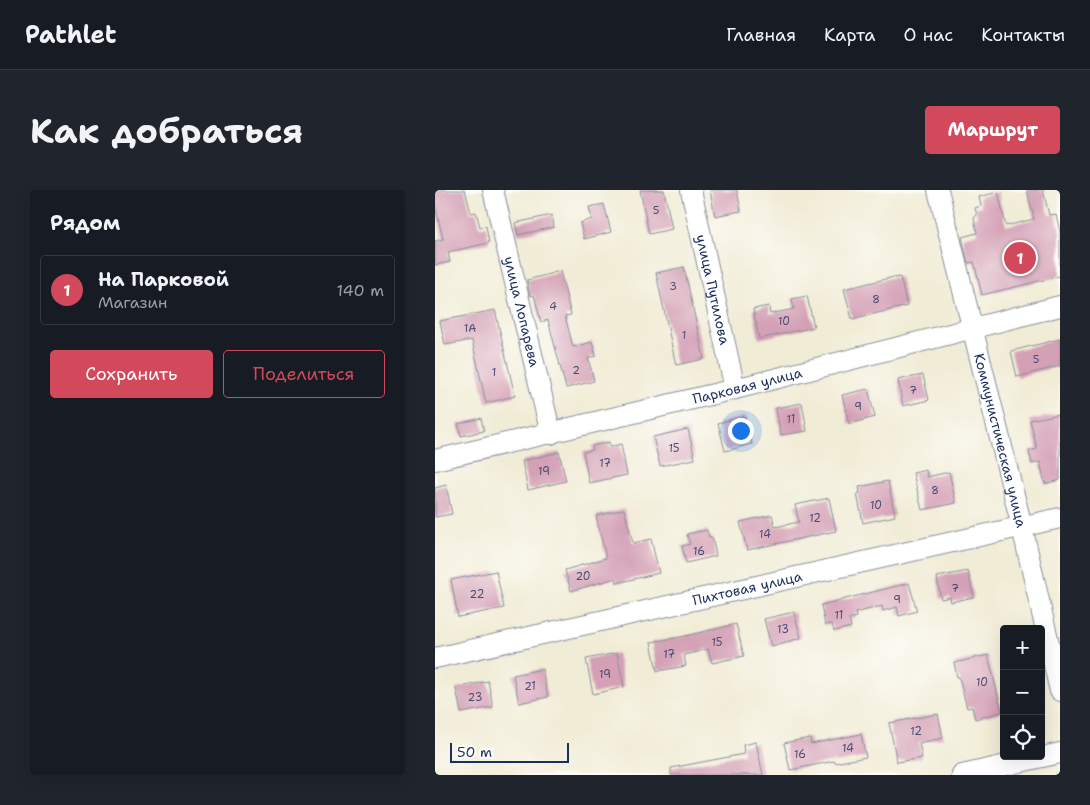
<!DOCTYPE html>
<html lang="ru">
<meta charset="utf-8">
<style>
:root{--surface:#171b24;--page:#20242c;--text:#f1f3f6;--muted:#9ea1a6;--line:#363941;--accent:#d1495b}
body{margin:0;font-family:"Shantell Sans",sans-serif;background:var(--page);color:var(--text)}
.controls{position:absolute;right:15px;bottom:15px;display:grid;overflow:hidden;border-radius:5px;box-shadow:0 5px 20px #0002}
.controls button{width:45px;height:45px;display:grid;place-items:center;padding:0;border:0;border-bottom:1px solid var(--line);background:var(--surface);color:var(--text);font:25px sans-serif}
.scale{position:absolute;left:15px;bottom:12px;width:119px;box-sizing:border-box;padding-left:5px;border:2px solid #1b2f5e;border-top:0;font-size:14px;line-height:18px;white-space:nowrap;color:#1b2f5e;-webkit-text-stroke:4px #fdfcf7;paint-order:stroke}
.you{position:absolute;left:305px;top:240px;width:18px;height:18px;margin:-12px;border:4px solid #fff;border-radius:50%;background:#1a73e8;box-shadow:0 0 0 8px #1a73e833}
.badge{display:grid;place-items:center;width:32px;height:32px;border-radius:50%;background:var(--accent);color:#fff;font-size:16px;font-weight:700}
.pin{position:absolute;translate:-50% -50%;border:2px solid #fff;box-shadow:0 1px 5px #0006}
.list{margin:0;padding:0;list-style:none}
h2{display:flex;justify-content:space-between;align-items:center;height:65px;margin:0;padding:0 20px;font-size:21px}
h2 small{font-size:16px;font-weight:400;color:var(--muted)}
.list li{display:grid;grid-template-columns:32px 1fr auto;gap:15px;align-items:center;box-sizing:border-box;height:70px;margin:0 10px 10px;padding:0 10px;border:1px solid var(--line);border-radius:5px}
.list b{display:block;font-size:19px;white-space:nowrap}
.list p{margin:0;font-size:16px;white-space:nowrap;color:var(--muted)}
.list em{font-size:16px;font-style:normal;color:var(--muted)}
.actions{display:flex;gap:10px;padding:15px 20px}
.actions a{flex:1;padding:11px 0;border:1px solid var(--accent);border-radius:5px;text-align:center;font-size:18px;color:var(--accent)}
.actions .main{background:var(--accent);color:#fff}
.icon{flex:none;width:28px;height:28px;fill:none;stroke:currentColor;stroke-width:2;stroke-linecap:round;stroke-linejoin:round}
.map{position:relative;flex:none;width:625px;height:585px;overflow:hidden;border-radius:5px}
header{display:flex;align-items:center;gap:30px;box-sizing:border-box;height:70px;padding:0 25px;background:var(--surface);border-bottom:1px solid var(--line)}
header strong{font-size:24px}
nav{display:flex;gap:28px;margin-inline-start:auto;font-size:18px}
.intro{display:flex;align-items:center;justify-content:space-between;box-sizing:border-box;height:120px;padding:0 30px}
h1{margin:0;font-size:35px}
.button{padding:12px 22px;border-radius:5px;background:var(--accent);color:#fff;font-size:18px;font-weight:700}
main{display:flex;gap:30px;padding:0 30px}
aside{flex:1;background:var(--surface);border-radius:5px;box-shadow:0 5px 20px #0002}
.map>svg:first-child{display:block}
</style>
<header>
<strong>Pathlet</strong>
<nav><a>Главная</a><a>Карта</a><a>О нас</a><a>Контакты</a></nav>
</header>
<div class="intro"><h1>Как добраться</h1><a class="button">Маршрут</a></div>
<main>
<aside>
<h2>Рядом<small></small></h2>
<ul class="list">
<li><span class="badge">1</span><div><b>На Парковой</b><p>Магазин</p></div><em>140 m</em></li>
</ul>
<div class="actions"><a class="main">Сохранить</a><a>Поделиться</a></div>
</aside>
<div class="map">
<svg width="625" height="585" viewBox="0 0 625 585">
<rect width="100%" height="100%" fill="#fdfcf7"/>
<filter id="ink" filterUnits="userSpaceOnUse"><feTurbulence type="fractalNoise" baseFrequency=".02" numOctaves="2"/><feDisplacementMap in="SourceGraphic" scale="10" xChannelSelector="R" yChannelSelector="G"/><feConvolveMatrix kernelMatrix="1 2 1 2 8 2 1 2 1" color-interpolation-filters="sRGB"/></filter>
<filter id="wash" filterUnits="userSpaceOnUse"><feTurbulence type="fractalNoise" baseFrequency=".0096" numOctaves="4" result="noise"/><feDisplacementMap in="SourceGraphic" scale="20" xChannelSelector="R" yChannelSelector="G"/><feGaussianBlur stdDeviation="1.12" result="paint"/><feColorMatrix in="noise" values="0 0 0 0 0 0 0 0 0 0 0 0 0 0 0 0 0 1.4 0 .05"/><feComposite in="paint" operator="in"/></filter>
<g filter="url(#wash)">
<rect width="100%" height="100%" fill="#f1ecd6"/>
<g id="blocks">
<!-- building -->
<path fill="#d4a0b6" d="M0,0H30L36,23L41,22L45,37L51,36L54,53L13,62L15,72L0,75V51L8,49L0,15Z
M205,0H229L237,39L214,44Z
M275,0H302L306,21L280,26Z
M592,0H608L614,25L621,24L625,42V86L547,105L539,72L533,73L527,47L542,43L539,28L542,25L540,18L546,16L544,7L563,2L571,36L599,29Z
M169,14L176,42L149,49L145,33L157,29L154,17Z
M117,25L119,37L83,45L80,33Z
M249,77L269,169L241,175L221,83Z
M125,81L136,125L130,126L138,157L157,152L161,166L153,168L159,191L131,198L113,130L106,132L99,105L95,106L92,90Z
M459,87V88L465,87L472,116L417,129L409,99Z
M372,106L379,137L324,149L318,119L334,116L335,124L359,119L357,109Z
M60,120L80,206L51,213L37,150L10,155L5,131Z
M625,149V176L582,187L576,161Z
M488,185L494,210L468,216L463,190Z
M433,199L440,227L414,234L407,205Z
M367,213L372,241L346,245L341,218Z
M625,224V290L610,294L605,272L597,274L594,261L602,259L595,230Z
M310,226L317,254L290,261L283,233Z
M46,228L49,241L26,246L23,234Z
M253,239L260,269L225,276L218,247Z
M174,252L175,257L186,254L192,285L154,293L148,262L158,260L157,256Z
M124,262L131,291L93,300L87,271Z
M491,280L492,287L514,282L521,313L487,320L478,283Z
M453,291L460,326L428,333L422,304L425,303L424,297Z
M11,295L17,324L0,327V298Z
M394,308L401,341L312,360L305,332L337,325L340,337L364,332L360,315Z
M189,319L198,353L216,349L224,383L182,393L181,388L136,401L130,380L171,368L161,326Z
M272,340L274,347H277L281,366L251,373L247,356L255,354L252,344Z
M61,381L69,418L23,427L16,390Z
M533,381L539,407L516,412L515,407L506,409L502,387Z
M474,393L482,421L464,426L462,417L448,421L447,416L420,423L421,427L414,429L416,437L399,441L397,434L390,435L386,415Z
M359,422L366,448L336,456L329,429Z
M301,434L309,466L277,473L273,459L249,465L251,476L222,481L216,452L246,447Z
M182,463L189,497L158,504L151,469Z
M553,465L567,522L540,529L537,517L532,518L524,487H522L519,473Z
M107,479L113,507L84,513L78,485Z
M53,491L58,517L26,523L21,498Z
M503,524L508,548L484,553L487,568L462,572L454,533Z
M426,544L431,567L400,573L399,571L355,580L349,553L375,548L376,554Z
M321,552L328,585H236V578L309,564L308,555Z"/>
</g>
</g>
<g filter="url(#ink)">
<use href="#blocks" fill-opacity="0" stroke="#868e9a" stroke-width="1"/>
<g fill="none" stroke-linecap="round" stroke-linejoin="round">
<defs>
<g id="minor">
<path id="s1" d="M58,0L116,244"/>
<path id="s2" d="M256,0L300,199"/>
<path id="s3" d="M503,0L587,337L625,501"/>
<path id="s4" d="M0,270L300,199L625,116"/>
<path id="s5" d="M0,468L625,328"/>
<path d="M527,585L625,563"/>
</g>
</defs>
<!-- minor casing -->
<use href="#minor" stroke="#868e9a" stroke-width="22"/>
<!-- minor -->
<use href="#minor" stroke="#fff" stroke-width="20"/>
</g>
</g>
<g text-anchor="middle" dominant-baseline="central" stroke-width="4" stroke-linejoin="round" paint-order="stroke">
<!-- number labels -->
<g font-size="11" fill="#494b74">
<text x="221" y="20">5</text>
<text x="238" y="96">3</text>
<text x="441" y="109">8</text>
<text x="118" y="116">4</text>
<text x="349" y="131">10</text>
<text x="35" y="138">1А</text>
<text x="249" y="145">1</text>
<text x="601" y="169">5</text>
<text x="141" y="180">2</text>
<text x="59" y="182">1</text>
<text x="478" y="200">7</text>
<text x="423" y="216">9</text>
<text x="356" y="229">11</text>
<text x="239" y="258">15</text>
<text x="170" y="273">17</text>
<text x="109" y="281">19</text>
<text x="500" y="300">8</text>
<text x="441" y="315">10</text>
<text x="380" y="328">12</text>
<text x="330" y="344">14</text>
<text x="264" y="361">16</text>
<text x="148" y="386">20</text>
<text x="520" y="398">7</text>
<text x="42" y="404">22</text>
<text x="462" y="409">9</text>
<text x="404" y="425">11</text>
<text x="348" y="439">13</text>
<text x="282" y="452">15</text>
<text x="234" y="464">17</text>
<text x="170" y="484">19</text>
<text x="547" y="492">10</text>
<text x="95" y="496">21</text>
<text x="40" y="507">23</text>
<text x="481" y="541">12</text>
<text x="413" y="558">14</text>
<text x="365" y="564">16</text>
</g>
<!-- street labels -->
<g font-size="14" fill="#1b2f5e" stroke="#fdfcf7">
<text stroke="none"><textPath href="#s2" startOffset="102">улица Путилова</textPath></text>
<text stroke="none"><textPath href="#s1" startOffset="125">улица Лопарева</textPath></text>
<text stroke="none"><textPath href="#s4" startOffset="321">Парковая улица</textPath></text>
<text stroke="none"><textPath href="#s3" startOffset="258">Коммунистическая улица</textPath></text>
<text stroke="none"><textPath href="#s5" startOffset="320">Пихтовая улица</textPath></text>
</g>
</g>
</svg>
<div class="controls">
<button>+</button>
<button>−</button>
<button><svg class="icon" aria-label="locate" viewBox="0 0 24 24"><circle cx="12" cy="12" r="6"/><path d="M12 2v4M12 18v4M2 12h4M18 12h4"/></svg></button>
</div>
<div class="scale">50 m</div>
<div class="you"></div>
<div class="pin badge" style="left:585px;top:68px">1</div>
</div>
</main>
